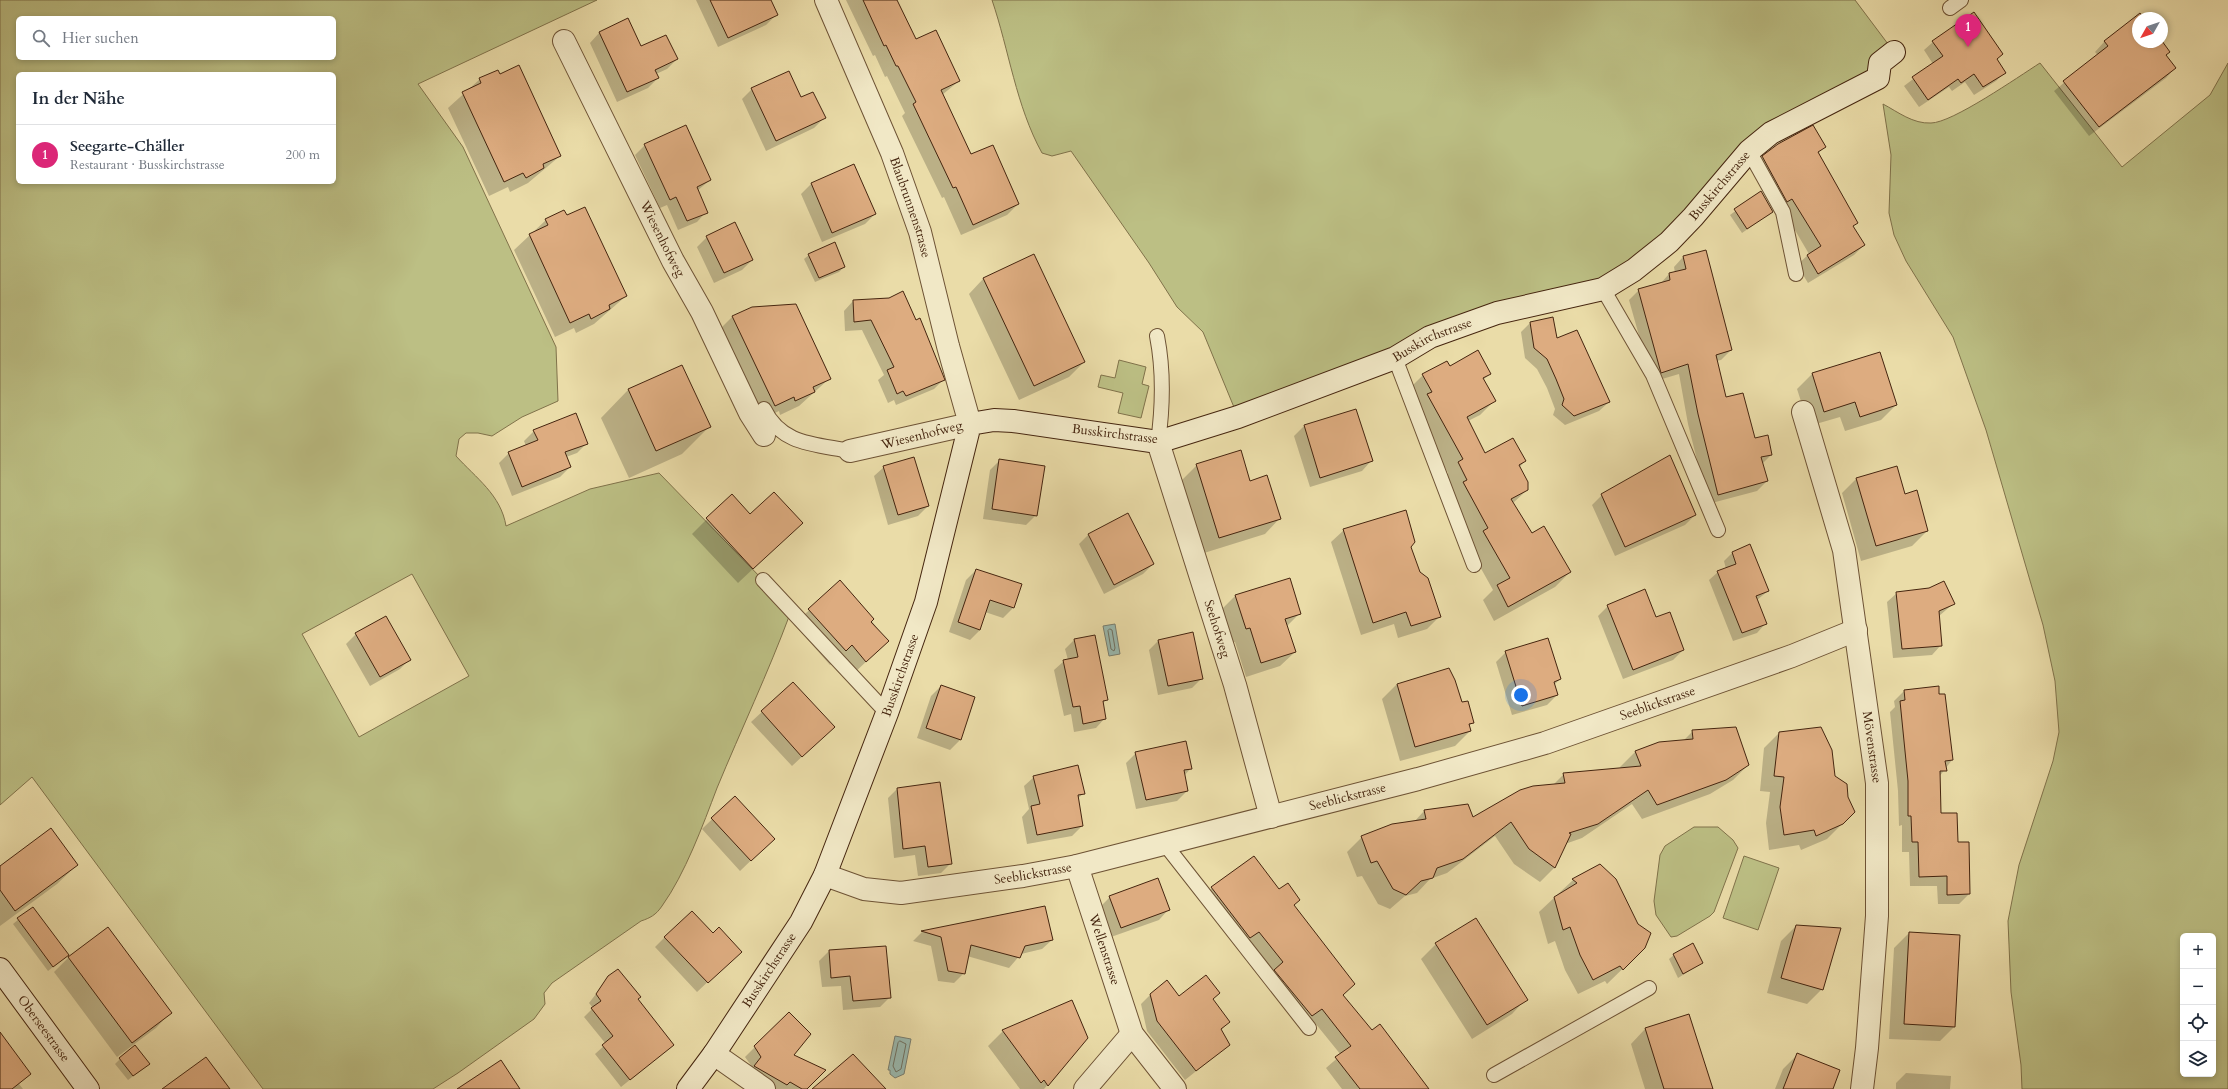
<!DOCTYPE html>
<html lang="de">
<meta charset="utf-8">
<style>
:root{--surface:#fff;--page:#f2f2f3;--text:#1f2937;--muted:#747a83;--line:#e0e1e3;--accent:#db2777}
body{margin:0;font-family:Cardo,serif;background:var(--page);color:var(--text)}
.controls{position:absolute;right:12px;bottom:12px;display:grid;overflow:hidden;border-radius:6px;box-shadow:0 2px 6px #0003}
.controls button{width:36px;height:36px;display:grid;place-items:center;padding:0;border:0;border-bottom:1px solid var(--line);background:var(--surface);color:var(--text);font:20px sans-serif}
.compass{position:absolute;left:2132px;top:12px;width:36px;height:36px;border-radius:50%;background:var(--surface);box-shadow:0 2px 6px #0003;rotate:230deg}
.you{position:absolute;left:1521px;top:695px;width:14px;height:14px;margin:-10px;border:3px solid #fff;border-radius:50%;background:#1a73e8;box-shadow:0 0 0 6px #1a73e833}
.badge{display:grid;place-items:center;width:26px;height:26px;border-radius:50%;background:var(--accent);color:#fff;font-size:13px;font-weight:700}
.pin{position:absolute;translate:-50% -33px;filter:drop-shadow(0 1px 2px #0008)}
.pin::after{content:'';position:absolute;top:21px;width:14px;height:12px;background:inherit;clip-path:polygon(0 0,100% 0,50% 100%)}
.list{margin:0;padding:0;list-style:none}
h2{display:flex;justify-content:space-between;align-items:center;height:52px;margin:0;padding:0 16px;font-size:17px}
h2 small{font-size:13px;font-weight:400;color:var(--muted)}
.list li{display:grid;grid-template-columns:26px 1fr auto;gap:12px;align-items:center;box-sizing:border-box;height:60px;padding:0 16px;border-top:1px solid var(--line)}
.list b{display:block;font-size:15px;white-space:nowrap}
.list p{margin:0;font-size:13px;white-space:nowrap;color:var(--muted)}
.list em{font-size:13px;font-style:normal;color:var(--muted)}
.icon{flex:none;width:22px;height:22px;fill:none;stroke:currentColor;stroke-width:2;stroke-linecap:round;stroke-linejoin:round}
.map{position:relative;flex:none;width:2228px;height:1089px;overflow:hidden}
.search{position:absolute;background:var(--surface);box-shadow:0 2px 6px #0003;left:16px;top:16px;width:320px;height:44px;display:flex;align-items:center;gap:10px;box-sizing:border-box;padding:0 14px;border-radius:6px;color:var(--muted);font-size:15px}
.panel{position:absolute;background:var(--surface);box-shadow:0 2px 6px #0003;left:16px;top:72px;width:320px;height:112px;border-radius:6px}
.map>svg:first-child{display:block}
</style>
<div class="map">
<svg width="2228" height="1089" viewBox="0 0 2228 1089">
<rect width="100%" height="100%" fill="#eadca8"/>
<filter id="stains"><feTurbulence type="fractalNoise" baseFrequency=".005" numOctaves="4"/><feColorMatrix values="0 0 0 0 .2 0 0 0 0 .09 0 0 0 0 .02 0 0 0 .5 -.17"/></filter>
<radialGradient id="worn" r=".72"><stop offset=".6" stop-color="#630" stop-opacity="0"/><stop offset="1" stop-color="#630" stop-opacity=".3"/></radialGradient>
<!-- green -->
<path fill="#bcbf84" stroke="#80724a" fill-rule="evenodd" d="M0,0H597L418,84L463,147L556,347L558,401L522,417L492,436L478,433H466L459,439L456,456C476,478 501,495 506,526L590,489L659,473L763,580L790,614C768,673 741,730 717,788C703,825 685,874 662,906C656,915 650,918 641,921L552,983L544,993L545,1004L534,1019L458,1073L433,1089H263L32,777L0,805ZM18,18H334V58H18ZM18,74H334V182H18ZM412,574L469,676L359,737L302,634Z
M992,0H1855L1894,52L1878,78L1771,133L1634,270L1497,313L1238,417L1203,332L1177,307L1149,263L1071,151L1052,156L1042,153C1016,106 1009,50 992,0Z
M2040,63L2122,167L2210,95L2228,63V1089H2022L2021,1065L2011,992L2008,921L2019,865L2053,761L2059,732L2055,681L2043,625L1986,430L1953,337L1906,261L1894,235L1889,213L1891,155L1883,104C1898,112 1913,124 1931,123C1952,123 2018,77 2040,63ZM2183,936H2213V1074H2183Z
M1119,360L1146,367L1142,384L1149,386L1141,418L1118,413L1123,393L1098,387L1101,375L1115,378Z
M1694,827H1718L1733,840L1738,848L1714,912L1710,916L1677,936L1671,937L1656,915L1654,901L1660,855L1665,846Z
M1744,856L1779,868L1758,930L1723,918Z"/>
<!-- water -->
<path fill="#9abab0" stroke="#787e70" d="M1115,624L1120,654L1109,656L1103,626Z
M895,1036L911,1039L904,1074L895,1078L890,1074V1070H888Z"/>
<!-- shadow -->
<path fill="#0003" d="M696,0H769L776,15L766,25L718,47Z
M846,0H896L916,41L959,81L942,95L971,155L1018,204L1007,215L961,235L944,197L942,198L902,116L905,113L887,76L885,77L875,55L873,56Z
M2140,14L2143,18H2138V42L2165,55L2175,68L2166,78L2089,136L2054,91L2098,55L2095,52L2104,42Z
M599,33L641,48L677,59L667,69L656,74L658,78L648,88L617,102L590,43Z
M1933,42L2002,54L1996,60L2005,72L1996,81L1974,95L1965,82L1952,91L1949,87L1919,107L1904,86L1933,64L1924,50Z
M480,79L560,156L528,183L510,192L508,187L489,196L448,108Z
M752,89L801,98L824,118L814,128L766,151L742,99Z
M686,126L710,180L697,191L706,212L697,222L678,230L667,205L660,208L635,155L645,145Z
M1824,147L1818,154L1857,222L1852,227L1864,245L1854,255L1808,283L1797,265L1809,254L1782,208L1753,167L1763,157Z
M854,165L875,214L865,224L822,242L801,194L811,184Z
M1761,192L1772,212L1742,233L1730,215Z
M546,220L626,296L594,324L576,333L574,328L555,337L514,250Z
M707,237L752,260L742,270L714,283L697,247Z
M809,255L844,267L839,272L815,282L804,259Z
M1033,256L1084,362L1069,377L1019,400L969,294L983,279Z
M1683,257L1731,350L1721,360L1716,361L1725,398L1754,439L1771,455L1762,464L1767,481L1757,491L1708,504L1688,424L1679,374L1652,382L1629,300L1639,290L1660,284L1669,274L1675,273L1674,267Z
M853,301L943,380L934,389L896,405L894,400L888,403L878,380L884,375L862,330L845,331L844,311Z
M733,316L830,378L799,406L780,415L779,411L760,420L718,331Z
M1530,323L1557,340L1609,402L1599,411L1565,425L1553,415L1555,409L1547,388L1537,369L1525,358L1521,332Z
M1879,353L1896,405L1881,420L1845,431L1840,417L1809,426L1797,389L1812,374Z
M682,366L709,427L682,454L629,478L601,418L628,390Z
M1450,367L1490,374L1483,380L1495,400L1480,415L1468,421L1485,455L1525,461L1519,468L1527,490L1513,503L1531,535L1570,572L1555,587L1494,621L1483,600L1493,590L1469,547L1473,542L1449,498L1444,478L1448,473L1414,410L1408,390L1423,375Z
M1356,410L1371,461L1362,471L1310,487L1294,436L1304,426Z
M534,431L587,443L577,453L566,457L570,467L560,477L512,496L499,463L509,453L526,446L524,441Z
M1000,460L1036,515L1026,525L983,519L990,470Z
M1197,465L1249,482L1279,519L1265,534L1204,553L1182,480Z
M884,467L928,506L918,516L888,525L874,476Z
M1857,478L1904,495L1927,531L1912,546L1861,561L1842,493Z
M731,495L750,515L787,537L738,583L692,534Z
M1602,495L1695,515L1685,525L1615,556L1592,505Z
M1344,530L1410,547L1419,572L1439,617L1427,629L1398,638L1394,624L1361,635L1331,542Z
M1089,534L1153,564L1143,574L1104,594L1079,544Z
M1733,552L1768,591L1757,600L1765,624L1757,633L1733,641L1709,580L1718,572L1726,569L1724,561Z
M976,570L1020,585L1013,608L1003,618L985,612L980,630L970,640L949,632L966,580Z
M840,582L888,641L851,676L837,659L830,665L794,624Z
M1929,589L1953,604L1939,616L1941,645L1932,655L1893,658L1887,602L1897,593Z
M1235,596L1300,613L1287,626L1295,652L1280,666L1246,677L1235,642L1231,643L1220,611Z
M1608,606L1656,618L1683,650L1673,660L1623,679L1598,616Z
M356,634L410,659L400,669L370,686L346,644Z
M1074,640L1107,699L1102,704L1105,718L1096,728L1074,732L1071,714L1064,716L1054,670L1064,661L1068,660L1065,649Z
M1159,640L1202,678L1192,688L1158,695L1149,650Z
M1506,652L1560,679L1554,685L1557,695L1547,705L1512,715L1496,662Z
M793,683L823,737L792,766L751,722Z
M1397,684L1461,704L1473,722L1468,727L1470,731L1455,746L1400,761L1382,699Z
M941,686L974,698L960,740L950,750L917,738L931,696Z
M1938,687L1952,760L1939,777L1940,814L1957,843L1969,894L1959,904H1938L1937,886H1910L1909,852H1902V825L1899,826L1898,791L1890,712L1895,707L1894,701L1904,691Z
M1693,731L1748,765L1733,780L1710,794L1642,819L1632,804L1582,838L1565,844L1555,867L1540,882L1514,864L1495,836L1447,873L1430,879L1417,893L1405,896L1390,909L1378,904L1362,876L1357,877L1347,852L1362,837L1414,822L1424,811L1468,805L1472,818L1552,786L1564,774L1621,769L1620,767L1635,752L1659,743L1683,741Z
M1779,733L1834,776L1854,812L1827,839L1801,850L1799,845L1769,850L1766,823L1770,792L1760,791L1764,748Z
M1136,753L1191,768L1184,776L1187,791L1177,801L1136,809L1126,763Z
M1034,777L1083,794L1077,799L1082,826L1072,836L1027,844L1022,817L1029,809L1024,786Z
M897,789L951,863L941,873L918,876L915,855L894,858L888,798Z
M735,797L764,848L740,871L702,829Z
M1254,857L1278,890L1293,906L1342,996L1415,1089H1342L1326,1068L1341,1055L1311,1018L1302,1025L1202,898L1212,888Z
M77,865L57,884L0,926V867Z
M1600,865L1644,948L1607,984L1605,981L1578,994L1565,970L1555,941L1548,944L1539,912L1573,880Z
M1110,897L1168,910L1159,920L1111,937L1100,907Z
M1044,907L1052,940L1042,949L1021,954L1009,968L967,956L964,973L954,983L938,981L931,946L913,941L922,932Z
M32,908L68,955L48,971L13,924Z
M1796,926L1822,989L1807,1004L1767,993L1781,941Z
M1909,933L1954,1027L1940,1041L1889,1039L1894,948Z
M665,937L730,961L697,992L655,947Z
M1436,944L1526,999L1512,1014L1472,1039L1421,959Z
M829,951L890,997L880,1007L843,1010L841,986L822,987L819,961Z
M1674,955L1702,963L1678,978L1669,959Z
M69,957L170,1013L156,1028L117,1057L54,972Z
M609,977L637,999L673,1045L621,1087L595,1054L606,1044L584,1017L593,1008L589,1003Z
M1219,993L1212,1000L1229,1022L1221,1030L1229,1045L1185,1080L1147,1031L1141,1004L1151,994L1179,997Z
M1071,1001L1087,1038L1044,1089H1020L988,1046L1003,1031Z
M789,1013L792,1055L806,1089H768L745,1057Z
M1645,1029L1712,1089H1645L1631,1044Z
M0,1042L30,1074L19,1084L23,1089H0Z
M1798,1054L1832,1089H1775L1783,1069Z
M120,1059L144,1068L128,1080L115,1064Z
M1906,1073L1951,1076L1950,1089H1896V1083Z"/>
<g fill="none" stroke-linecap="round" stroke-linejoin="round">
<!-- shore -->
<path stroke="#707060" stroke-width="1" d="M1110,629L1112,630L1115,648L1114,651L1111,649L1108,631Z
M900,1041L906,1044L901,1069L896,1072L893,1066L898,1043Z"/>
</g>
<!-- building -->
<path fill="#ddac80" stroke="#45250f" d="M710,0H771L778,15L728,38Z
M863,0H897L916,39L936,30L960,81L941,90L971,154L993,145L1019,204L973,225L956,187L953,188L913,104L916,102L898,66H896L886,45L884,46Z
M1974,12L2003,54L1997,59L2006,73L1983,87L1974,74L1961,83L1958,79L1928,100L1912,77L1943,56L1932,41Z
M2140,13L2144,18H2138V42L2162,41L2170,52L2166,55L2176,68L2099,127L2063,81L2108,46L2104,41Z
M628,18L641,46L666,35L678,59L655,70L659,78L627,92L599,32Z
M519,65L561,156L543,164L544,168L526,178L523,173L504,182L462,92L481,83L479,78L498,70L500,74Z
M789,71L801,97L813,92L826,118L776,141L751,88Z
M686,125L711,180L697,187L708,213L687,221L676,197L670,200L644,144Z
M1813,125L1826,147L1818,152L1858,223L1853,226L1865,245L1818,274L1807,255L1821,246L1792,199L1787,202L1762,156L1778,144Z
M854,164L876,214L832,233L811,183Z
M1761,191L1773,212L1747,229L1734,209Z
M585,207L627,296L609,305L610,309L591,319L589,314L570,323L529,234L548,225L545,219L564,210L567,215Z
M735,222L753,260L724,273L706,236Z
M835,242L845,267L819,278L808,254Z
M1706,250L1732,350L1716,355L1726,397L1743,393L1755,438L1768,435L1772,455L1761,457L1768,481L1718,495L1698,414L1688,364L1661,373L1638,289L1670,280L1669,273L1686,269L1683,256Z
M1034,254L1085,362L1034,386L983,278Z
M903,291L916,320L920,318L945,380L906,396L903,391L897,394L887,370L894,367L871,320L854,322L853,300L889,298Z
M796,304L831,379L813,387L815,392L795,401L794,397L775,406L732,316L752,307Z
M1553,317L1557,338L1577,330L1610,402L1574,416L1562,405L1564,399L1556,379L1547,359L1534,348L1530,322Z
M1478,350L1491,374L1483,378L1496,401L1467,417L1485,453L1513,438L1526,461L1519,465L1528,482V490L1511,499L1532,533L1544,526L1571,572L1508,607L1497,585L1510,578L1483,531L1488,528L1463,482L1467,480L1458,462L1463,459L1427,394L1432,392L1422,374L1447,361L1450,366Z
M1880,352L1897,405L1860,417L1855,402L1824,412L1812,373Z
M682,365L711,427L656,451L628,389Z
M1356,409L1373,461L1320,478L1304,425Z
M576,413L588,444L565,452L571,467L522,487L508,452L538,440L533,430Z
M1241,450L1250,481L1267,475L1281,519L1219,538L1196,464Z
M1670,455L1696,515L1625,547L1601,494Z
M914,457L929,506L898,515L883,466Z
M999,459L1045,466L1037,516L992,509Z
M1897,466L1905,494L1917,490L1928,531L1876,546L1856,478Z
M774,492L803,523L753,569L706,518L732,494L750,514Z
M1406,510L1415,542L1411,547L1420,572L1428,578L1441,617L1411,626L1406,612L1373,623L1343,529Z
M1128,513L1154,564L1114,585L1088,534Z
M1750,544L1769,591L1756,596L1767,624L1742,633L1717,571L1736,564L1732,552Z
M976,569L1022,584L1014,608L990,600L980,630L958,622Z
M1290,578L1301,614L1285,619L1296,652L1261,663L1250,628L1246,629L1235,595Z
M840,580L874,619L871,622L889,641L866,662L852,645L846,651L808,609Z
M1944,581L1955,604L1939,611L1942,646L1902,649L1896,592L1929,588Z
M1645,589L1656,617L1670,612L1684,650L1633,670L1607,605Z
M386,616L411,660L380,677L355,633Z
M1193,632L1203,679L1168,686L1158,640Z
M1095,635L1108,700L1103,701L1106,719L1083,724L1080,706L1073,707L1063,660L1078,657L1074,639Z
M1548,638L1561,679L1554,682L1558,695L1522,706L1505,651Z
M1449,668L1455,680L1462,702L1468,701L1474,723L1469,724L1471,731L1415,747L1397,684Z
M793,682L835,727L802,757L761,711Z
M941,685L975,697L961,740L926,728Z
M1939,686V694H1945L1953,760L1945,761L1947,771H1940L1941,813H1957L1958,842H1969L1970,894L1947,895V876L1919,877L1918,842H1912L1911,816H1908V781L1900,701L1905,700L1904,690Z
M1736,727L1749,765L1726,780L1657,805L1648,790L1598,824L1569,833L1571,834L1555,868L1529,849L1511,822L1463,859L1437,868L1433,878L1421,881L1406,895L1393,889L1377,861L1371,863L1361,836L1392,824L1426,819L1424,810L1468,804L1473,817L1520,790L1533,786L1565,783L1563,773L1641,766L1635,751L1659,742L1693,739L1692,730Z
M1821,727L1832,750L1835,776L1847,784L1848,797L1855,812L1843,824L1816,836L1814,830L1784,835L1780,807L1784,777L1774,776L1779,732Z
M1186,741L1192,769L1184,770L1188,791L1146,800L1135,752Z
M1078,765L1085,794L1078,795L1083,826L1037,835L1031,806L1040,804L1033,776Z
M940,782L952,864L928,867L925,846L903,849L897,788Z
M735,796L775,839L751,861L711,818Z
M51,828L78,865L15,911L0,890V866Z
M1254,856L1279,889L1288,883L1300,900L1294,905L1355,984L1343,995L1372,1030L1380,1024L1429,1089H1360L1335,1057L1351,1046L1322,1009L1312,1016L1274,970L1283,962L1259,932L1250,938L1211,887Z
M1600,864L1616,879L1638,924L1651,933L1645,948L1623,970L1620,966L1593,980L1580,955L1570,927L1563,930L1554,897L1577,883L1572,879Z
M1158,878L1170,910L1121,928L1109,896Z
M1045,906L1053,940L1025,946L1020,958L971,945L965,974L948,971L941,937L921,931Z
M33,907L69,955L53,967L17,918Z
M692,911L713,933L719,927L742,952L708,983L664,937Z
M1476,918L1528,1000L1487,1025L1435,943Z
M1796,925L1841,928L1823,990L1781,978Z
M108,927L172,1013L132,1043L68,957Z
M1909,932L1960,935L1955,1027L1904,1024Z
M1693,943L1703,963L1683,974L1673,954Z
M886,946L891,998L853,1001L850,976L831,978L829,950Z
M618,969L641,997L638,999L674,1045L630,1080L602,1045L613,1036L591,1008L601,1001L596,994L608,976Z
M1206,975L1220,993L1213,999L1230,1022L1221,1029L1230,1045L1196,1071L1157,1021L1150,994L1167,980L1179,996Z
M1072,1000L1088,1038L1048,1086L1044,1080L1041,1083L1002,1030Z
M789,1012L811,1034L794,1055L826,1070L807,1089H802L790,1082L787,1085L754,1066L761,1057L754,1046Z
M1689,1014L1713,1089H1664L1645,1028Z
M0,1032L31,1074L12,1089H0Z
M135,1045L150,1064L133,1076L119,1058Z
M1797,1053L1840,1070L1833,1089H1783Z
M853,1054L886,1089H812Z
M206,1057L230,1089H162Z
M501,1060L520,1089H457Z"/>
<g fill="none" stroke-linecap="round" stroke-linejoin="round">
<defs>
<path id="lane" d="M1950,8L1961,0
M1749,151L1783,212L1796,274
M1603,289L1653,375L1718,530
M1157,336C1164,372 1163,406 1158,442
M1395,358L1474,565
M764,409C781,445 815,444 850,451
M763,580L887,713
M1164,843L1309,1028
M1494,1075L1649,988"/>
<g id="street">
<path id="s1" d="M826,0L892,153L920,232L948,346L970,424L850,451"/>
<path id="s2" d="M564,41L673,261L702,312L750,413L764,435"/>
<path id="s3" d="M1803,412L1844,550L1877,783V916L1867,1048L1862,1089"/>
<path id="s4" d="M1158,442L1235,685L1271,817"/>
<path id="s5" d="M1077,866L1132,1034L1175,1089"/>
<path id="s6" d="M825,875L864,889L901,893L1023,876L1077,866L1418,779L1545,743L1792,656L1856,630"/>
<path d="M714,1054L764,1089"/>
<path d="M1085,1089L1132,1034"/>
</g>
<g id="secondary">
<path id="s7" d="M0,969L88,1089"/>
<path id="s8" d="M688,1089L714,1054L801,922L825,875L887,713L926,602L970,424L994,420L1013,421L1158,442L1238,417L1395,358L1430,337L1497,313L1603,289L1634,270L1669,242L1693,217L1749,151L1771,133L1878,78L1880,63L1894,52"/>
</g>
</defs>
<!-- lane casing -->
<use href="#lane" stroke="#6e5335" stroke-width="16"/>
<!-- street casing -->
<use href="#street" stroke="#6e5335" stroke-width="24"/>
<!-- secondary casing -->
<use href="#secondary" stroke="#45250f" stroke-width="24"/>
<!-- lane -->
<use href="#lane" stroke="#f1e8c6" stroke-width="14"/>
<!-- street -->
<use href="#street" stroke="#f1e8c6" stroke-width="22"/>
<!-- secondary -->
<use href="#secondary" stroke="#f1e8c6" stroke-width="22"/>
</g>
<g text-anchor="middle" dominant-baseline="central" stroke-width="4" stroke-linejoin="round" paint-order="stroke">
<!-- street labels -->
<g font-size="13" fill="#45250f" stroke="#f1e8c6">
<text stroke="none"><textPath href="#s8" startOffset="1548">Busskirchstrasse</textPath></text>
<text stroke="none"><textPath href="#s1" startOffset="224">Blaubrunnenstrasse</textPath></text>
<text stroke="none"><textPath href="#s2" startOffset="221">Wiesenhofweg</textPath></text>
<text stroke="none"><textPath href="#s8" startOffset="1212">Busskirchstrasse</textPath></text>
<text transform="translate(1115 434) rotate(7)">Busskirchstrasse</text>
<text transform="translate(922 435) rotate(-14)">Wiesenhofweg</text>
<text stroke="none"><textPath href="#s4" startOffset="196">Seehofweg</textPath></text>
<text stroke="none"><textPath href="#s8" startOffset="468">Busskirchstrasse</textPath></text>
<text stroke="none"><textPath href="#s6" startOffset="860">Seeblickstrasse</textPath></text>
<text stroke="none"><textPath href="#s3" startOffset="343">Mövenstrasse</textPath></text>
<text stroke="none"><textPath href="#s6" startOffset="536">Seeblickstrasse</textPath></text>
<text stroke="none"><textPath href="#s6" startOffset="212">Seeblickstrasse</textPath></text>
<text stroke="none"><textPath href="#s5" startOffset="88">Wellenstrasse</textPath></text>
<text stroke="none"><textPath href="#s8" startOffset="144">Busskirchstrasse</textPath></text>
<text stroke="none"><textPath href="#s7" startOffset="74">Oberseestrasse</textPath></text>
</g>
</g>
<rect width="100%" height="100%" filter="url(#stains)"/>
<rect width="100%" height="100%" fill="url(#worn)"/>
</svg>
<div class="controls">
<button>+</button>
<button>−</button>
<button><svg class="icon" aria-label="locate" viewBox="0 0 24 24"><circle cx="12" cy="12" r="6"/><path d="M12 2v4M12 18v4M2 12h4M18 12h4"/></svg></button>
<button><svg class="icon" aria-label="layers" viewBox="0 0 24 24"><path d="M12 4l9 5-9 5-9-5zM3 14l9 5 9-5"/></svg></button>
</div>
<svg class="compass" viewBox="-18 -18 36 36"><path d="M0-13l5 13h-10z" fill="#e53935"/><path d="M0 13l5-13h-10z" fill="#747a83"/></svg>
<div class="you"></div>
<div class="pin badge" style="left:1968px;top:47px">1</div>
<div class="search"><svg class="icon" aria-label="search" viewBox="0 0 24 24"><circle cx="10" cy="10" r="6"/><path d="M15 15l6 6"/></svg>Hier suchen</div>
<section class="panel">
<h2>In der Nähe<small></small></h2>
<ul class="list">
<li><span class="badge">1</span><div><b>Seegarte-Chäller</b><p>Restaurant · Busskirchstrasse</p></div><em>200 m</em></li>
</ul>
</section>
</div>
